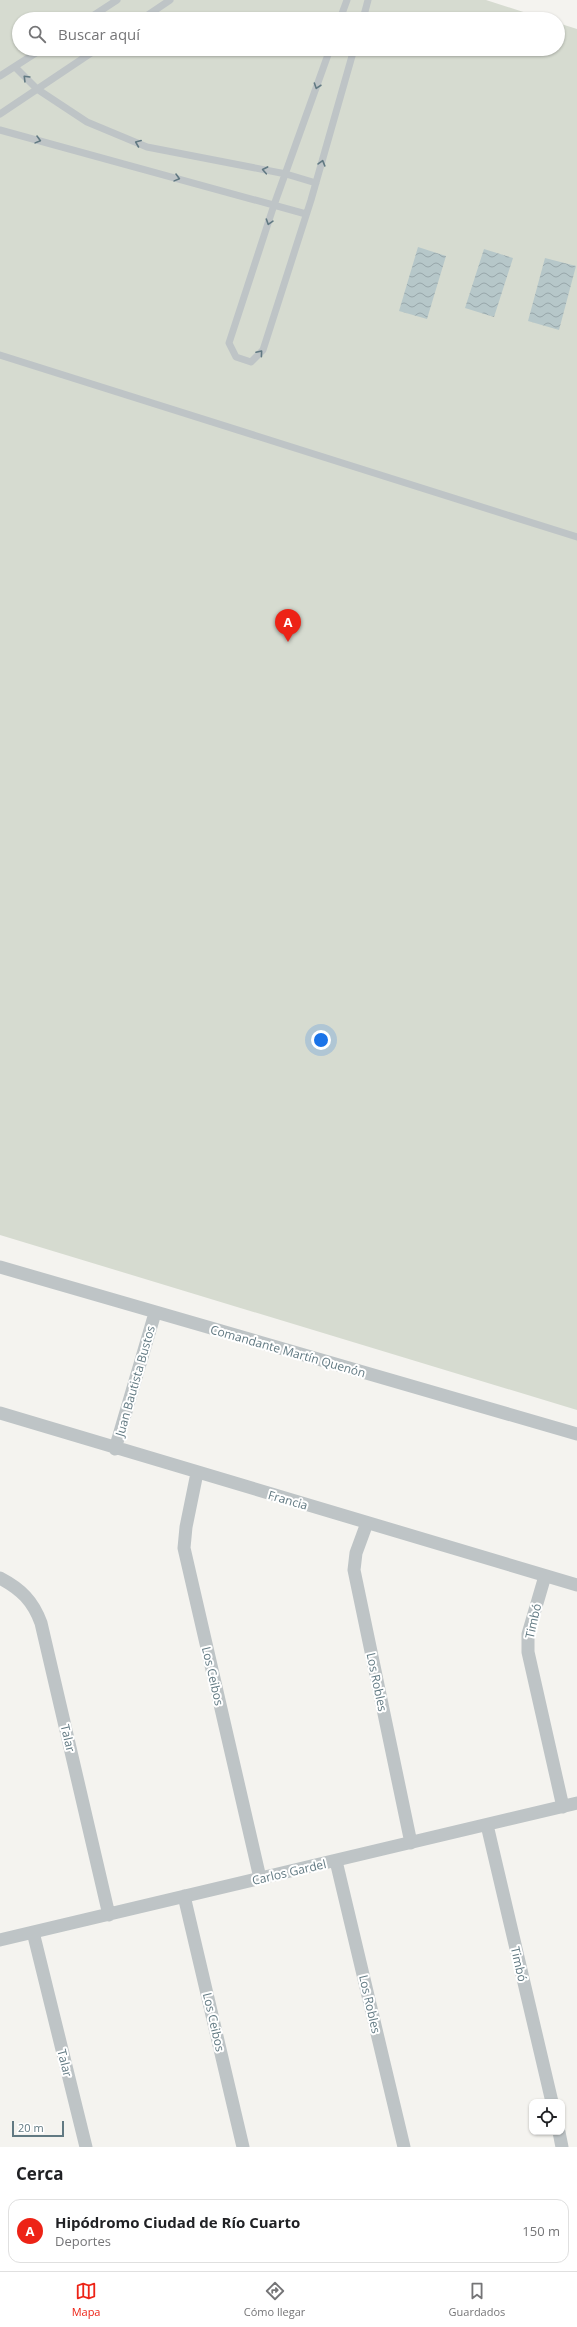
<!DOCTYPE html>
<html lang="es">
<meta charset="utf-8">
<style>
:root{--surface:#fff;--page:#f2f2f2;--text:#202124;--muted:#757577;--line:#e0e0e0;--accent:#ed2316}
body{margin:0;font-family:"Open Sans",sans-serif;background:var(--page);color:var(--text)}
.controls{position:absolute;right:12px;bottom:12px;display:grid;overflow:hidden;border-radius:8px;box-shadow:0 1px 3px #0004}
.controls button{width:36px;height:36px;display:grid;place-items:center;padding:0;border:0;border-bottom:1px solid var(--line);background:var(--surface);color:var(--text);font:20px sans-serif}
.scale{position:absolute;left:12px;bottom:10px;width:52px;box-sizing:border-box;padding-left:4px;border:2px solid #617982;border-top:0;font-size:11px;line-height:14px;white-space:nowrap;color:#617982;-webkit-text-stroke:3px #fff;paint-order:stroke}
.you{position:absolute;left:321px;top:1040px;width:14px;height:14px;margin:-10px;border:3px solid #fff;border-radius:50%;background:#1a73e8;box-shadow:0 0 0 6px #1a73e833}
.badge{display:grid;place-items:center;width:26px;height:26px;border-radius:50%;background:var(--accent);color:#fff;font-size:13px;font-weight:700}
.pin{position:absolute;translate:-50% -33px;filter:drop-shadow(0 1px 2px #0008)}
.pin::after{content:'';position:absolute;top:21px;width:14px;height:12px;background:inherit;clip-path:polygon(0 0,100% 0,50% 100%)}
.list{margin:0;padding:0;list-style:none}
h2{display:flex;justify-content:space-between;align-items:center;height:52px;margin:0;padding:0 16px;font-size:17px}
h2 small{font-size:13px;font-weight:400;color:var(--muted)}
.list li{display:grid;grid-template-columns:26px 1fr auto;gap:12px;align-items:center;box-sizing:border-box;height:64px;margin:0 8px 8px;padding:0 8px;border:1px solid var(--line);border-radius:12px}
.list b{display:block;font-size:15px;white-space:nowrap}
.list p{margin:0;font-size:13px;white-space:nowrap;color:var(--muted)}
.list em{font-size:13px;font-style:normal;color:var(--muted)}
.icon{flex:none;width:22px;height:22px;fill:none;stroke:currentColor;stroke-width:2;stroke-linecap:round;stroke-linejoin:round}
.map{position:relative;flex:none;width:577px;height:2147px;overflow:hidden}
.search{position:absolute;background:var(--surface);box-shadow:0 1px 3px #0004;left:12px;right:12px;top:12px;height:44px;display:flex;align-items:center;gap:10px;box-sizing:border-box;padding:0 14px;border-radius:22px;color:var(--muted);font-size:15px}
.sheet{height:124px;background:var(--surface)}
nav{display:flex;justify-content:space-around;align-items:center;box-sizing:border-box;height:56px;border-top:1px solid var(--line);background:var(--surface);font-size:11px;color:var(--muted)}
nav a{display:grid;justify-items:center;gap:2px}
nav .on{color:var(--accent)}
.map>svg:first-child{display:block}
</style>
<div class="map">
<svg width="577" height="2147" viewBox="0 0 577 2147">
<defs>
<pattern id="water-waves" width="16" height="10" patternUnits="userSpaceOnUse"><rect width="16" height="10" fill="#b6c7c9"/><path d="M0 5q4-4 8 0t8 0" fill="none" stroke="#97a6a9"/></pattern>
</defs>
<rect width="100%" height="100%" fill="#f4f3ef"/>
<!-- grass -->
<path fill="#d6dbd0" d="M0,0H486L545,19H19V49H558V23L577,29V1410L0,1235Z"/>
<!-- water -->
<path fill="url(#water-waves)" d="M418,247L446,256L427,319L399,311Z
M484,249L513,258L494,317L465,308Z
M545,258L576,266L559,330L528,321Z"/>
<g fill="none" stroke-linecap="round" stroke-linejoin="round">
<!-- service -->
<path stroke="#bec4c6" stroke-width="7" d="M88,19L117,0
M142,19L170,0
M340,19L347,0
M363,19L368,0
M330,49L274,205L229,343L236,357L251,362L263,350L311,200L354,49
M15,67L37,89L87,122L147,147L286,174L316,183
M0,76L42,49
M0,114L97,49
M0,130L306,214
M0,355L577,537"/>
<!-- minor -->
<path stroke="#bec4c6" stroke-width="13" d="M0,1267L577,1434
M0,1413L577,1585
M115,1449L155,1313
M197,1473L186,1527L184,1548L260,1878
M367,1523L356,1553L354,1570L411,1843
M545,1576L528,1634V1652L563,1807
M0,1578C21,1589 33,1601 41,1623L109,1915
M487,1825L552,2102
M336,1861L404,2147
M184,1896L243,2147
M33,1932L86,2147
M0,1940L577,1803
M559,2132L562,2147"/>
</g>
<!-- one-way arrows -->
<defs><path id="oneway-chevron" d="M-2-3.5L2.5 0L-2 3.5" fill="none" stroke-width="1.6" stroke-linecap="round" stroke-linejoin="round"/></defs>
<g stroke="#617982">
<use href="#oneway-chevron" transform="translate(26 78) rotate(-135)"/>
<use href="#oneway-chevron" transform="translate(317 86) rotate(109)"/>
<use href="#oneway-chevron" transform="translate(38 140) rotate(15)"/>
<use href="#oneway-chevron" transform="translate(138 143) rotate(-158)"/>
<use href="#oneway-chevron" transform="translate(322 163) rotate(-74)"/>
<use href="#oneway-chevron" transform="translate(265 170) rotate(-169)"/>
<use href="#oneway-chevron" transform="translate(177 178) rotate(15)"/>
<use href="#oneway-chevron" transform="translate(269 222) rotate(108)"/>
<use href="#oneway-chevron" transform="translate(260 353) rotate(-50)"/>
</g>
<g text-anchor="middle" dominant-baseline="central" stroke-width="4" stroke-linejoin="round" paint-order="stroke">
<!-- street labels -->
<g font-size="12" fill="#617982" stroke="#fff">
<text transform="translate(288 1351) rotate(16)">Comandante Martín Quenón</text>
<text transform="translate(135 1381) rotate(-74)">Juan Bautista Bustos</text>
<text transform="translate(288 1500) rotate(16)">Francia</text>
<text transform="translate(533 1621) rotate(-77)">Timbó</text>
<text transform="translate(213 1676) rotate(77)">Los Ceibos</text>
<text transform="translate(377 1682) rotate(78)">Los Robles</text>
<text transform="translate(68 1738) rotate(77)">Talar</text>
<text transform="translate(289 1872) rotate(-13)">Carlos Gardel</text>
<text transform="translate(519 1964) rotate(77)">Timbó</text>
<text transform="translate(370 2004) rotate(77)">Los Robles</text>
<text transform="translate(214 2022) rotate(77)">Los Ceibos</text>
<text transform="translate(65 2063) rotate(76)">Talar</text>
</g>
</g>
</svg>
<div class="controls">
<button><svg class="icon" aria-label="locate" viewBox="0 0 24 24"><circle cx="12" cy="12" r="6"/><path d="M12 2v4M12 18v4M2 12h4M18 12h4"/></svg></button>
</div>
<div class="scale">20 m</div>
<div class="you"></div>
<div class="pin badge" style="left:288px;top:642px">A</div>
<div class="search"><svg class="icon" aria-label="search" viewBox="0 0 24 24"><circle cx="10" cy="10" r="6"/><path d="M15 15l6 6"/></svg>Buscar aquí</div>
</div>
<section class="sheet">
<h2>Cerca<small></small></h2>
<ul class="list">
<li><span class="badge">A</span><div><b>Hipódromo Ciudad de Río Cuarto</b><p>Deportes</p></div><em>150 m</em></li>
</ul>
</section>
<nav>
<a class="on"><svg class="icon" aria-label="map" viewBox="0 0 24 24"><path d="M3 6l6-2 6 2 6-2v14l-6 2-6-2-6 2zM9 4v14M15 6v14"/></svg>Mapa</a>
<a><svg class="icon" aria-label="directions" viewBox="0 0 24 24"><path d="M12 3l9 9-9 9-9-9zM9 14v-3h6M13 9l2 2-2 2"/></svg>Cómo llegar</a>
<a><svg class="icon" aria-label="saved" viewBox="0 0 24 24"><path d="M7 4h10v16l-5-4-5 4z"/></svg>Guardados</a>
</nav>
